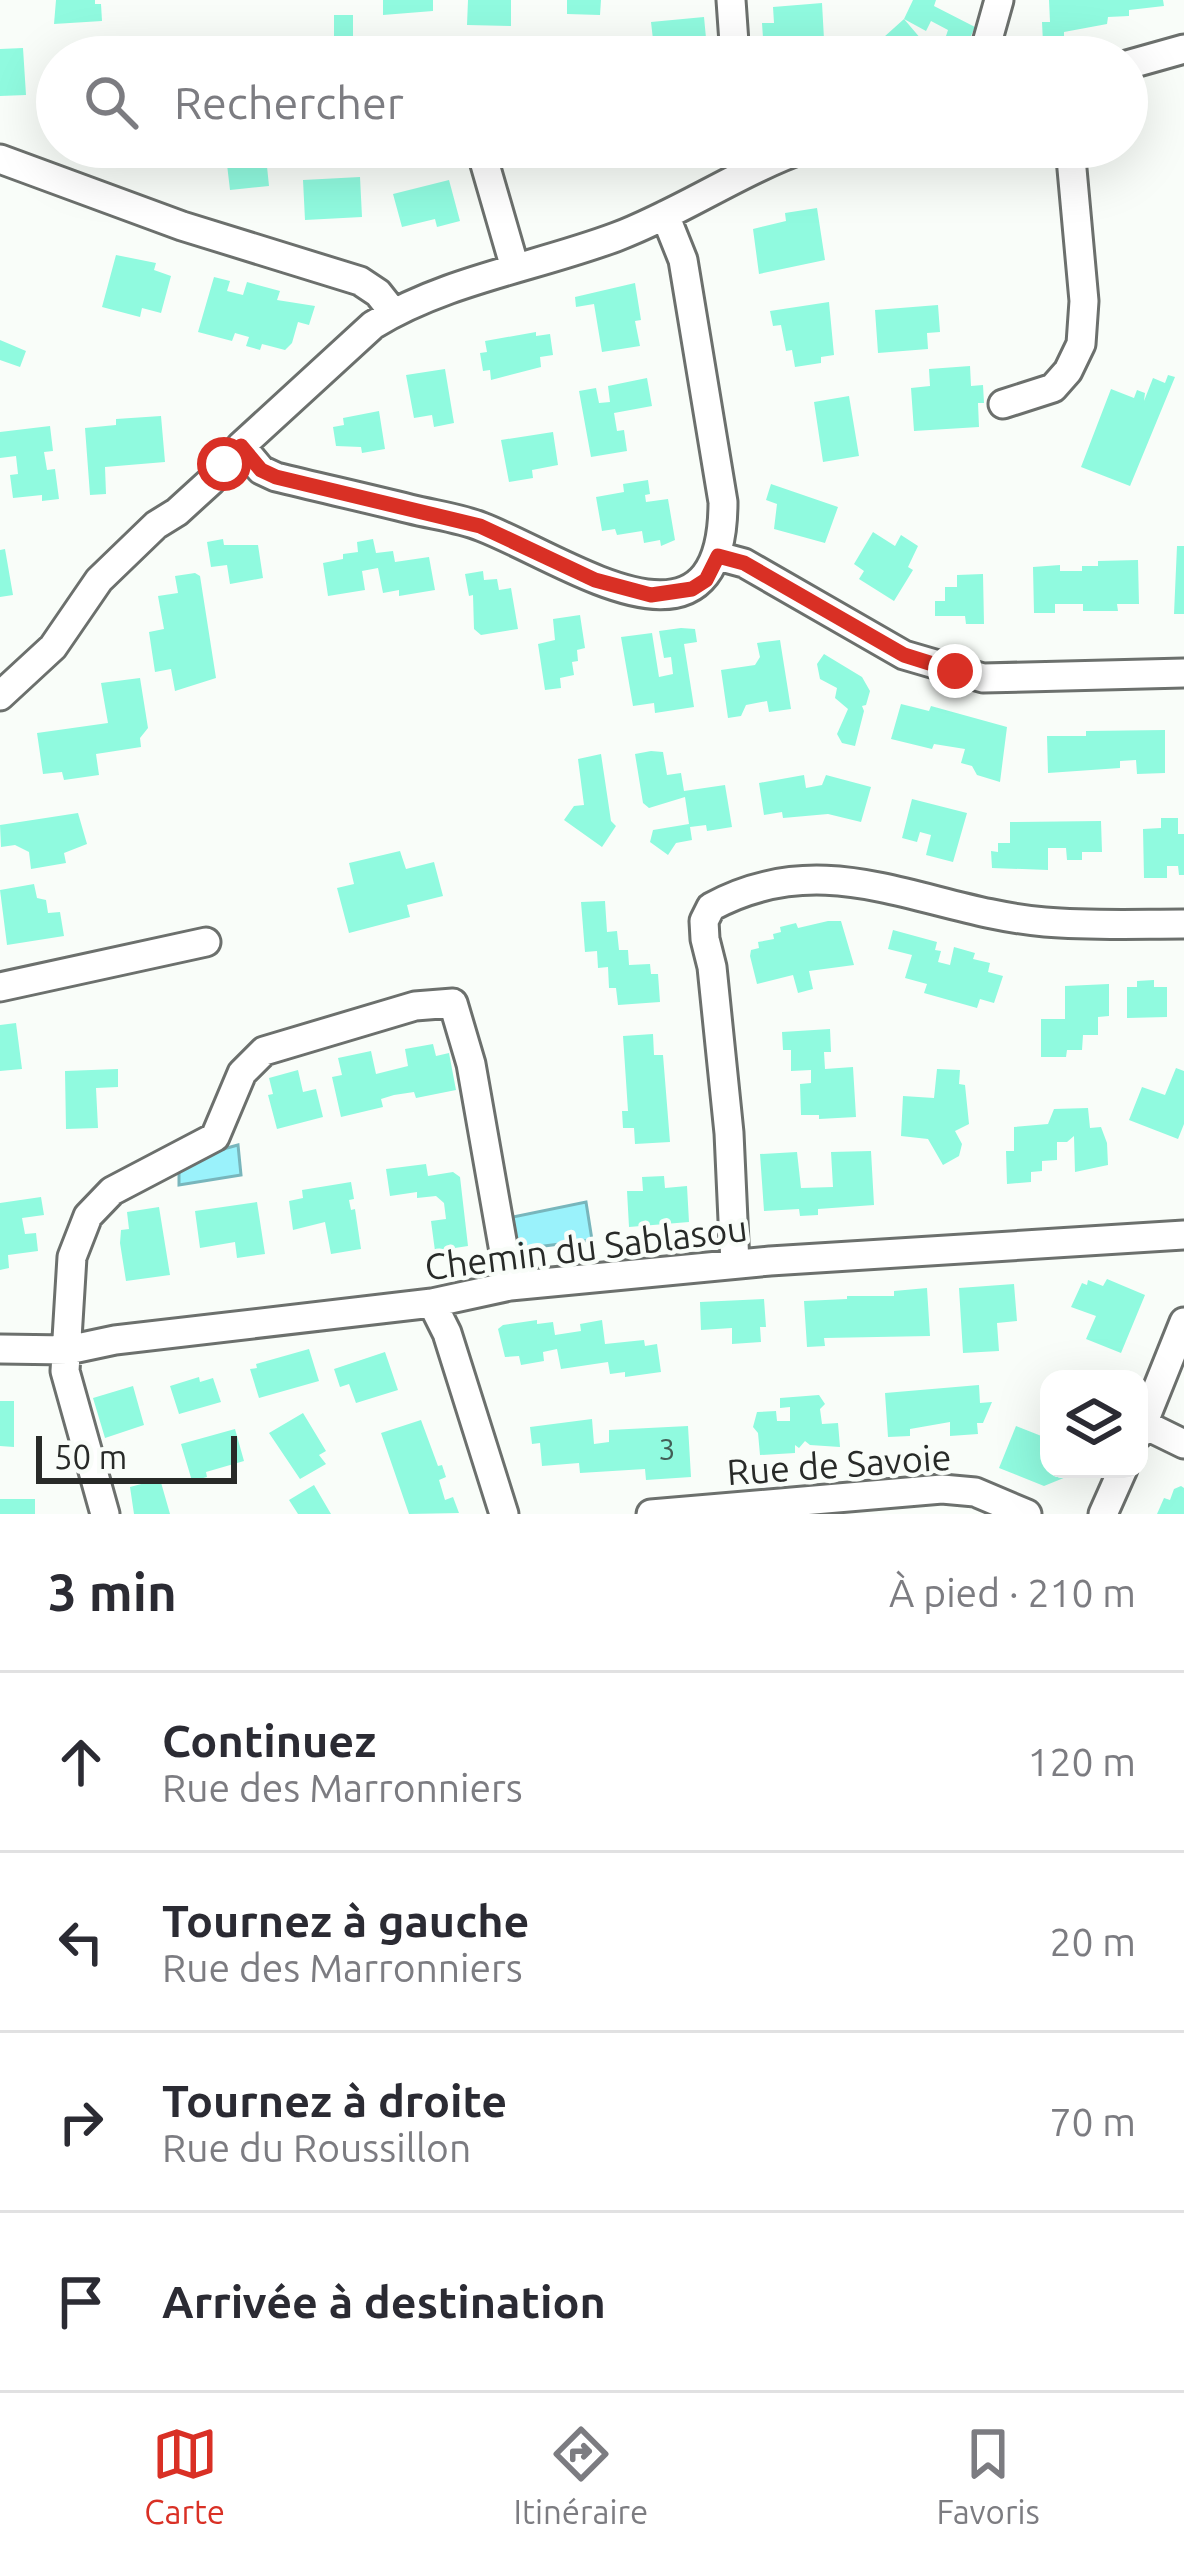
<!DOCTYPE html>
<html lang="fr">
<meta charset="utf-8">
<style>
:root{--surface:#fff;--page:#f2f2f3;--text:#2b2b33;--muted:#7c7c81;--line:#e1e1e2;--accent:#d93025}
body{margin:0;font-family:Ubuntu,sans-serif;background:var(--page);color:var(--text)}
.controls{position:absolute;right:36px;bottom:36px;display:grid;overflow:hidden;border-radius:24px;box-shadow:0 12px 48px #0002}
.controls button{width:108px;height:108px;display:grid;place-items:center;padding:0;border:0;border-bottom:3px solid var(--line);background:var(--surface);color:var(--text);font:60px sans-serif}
.scale{position:absolute;left:36px;bottom:30px;width:201px;box-sizing:border-box;padding-left:12px;border:6px solid #282a28;border-top:0;font-size:33px;line-height:42px;white-space:nowrap;color:#282a28;-webkit-text-stroke:9px #f9fdf9;paint-order:stroke}
.stop{position:absolute;width:36px;height:36px;margin:-27px;border:9px solid #d93025;border-radius:50%;background:#fff}
.stop.end{background:#d93025;border-color:#fff;box-shadow:0 3px 12px #0008}
.list{margin:0;padding:0;list-style:none}
h2{display:flex;justify-content:space-between;align-items:center;height:156px;margin:0;padding:0 48px;font-size:51px}
h2 small{font-size:39px;font-weight:400;color:var(--muted)}
.list li{display:grid;grid-template-columns:78px 1fr auto;gap:36px;align-items:center;box-sizing:border-box;height:180px;padding:0 48px;border-top:3px solid var(--line)}
.list b{display:block;font-size:45px;white-space:nowrap}
.list p{margin:0;font-size:39px;white-space:nowrap;color:var(--muted)}
.list em{font-size:39px;font-style:normal;color:var(--muted)}
.icon{flex:none;width:66px;height:66px;fill:none;stroke:currentColor;stroke-width:2;stroke-linecap:round;stroke-linejoin:round}
.map{position:relative;flex:none;width:1184px;height:1514px;overflow:hidden}
.search{position:absolute;background:var(--surface);box-shadow:0 12px 48px #0002;left:36px;right:36px;top:36px;height:132px;display:flex;align-items:center;gap:30px;box-sizing:border-box;padding:0 42px;border-radius:66px;color:var(--muted);font-size:45px}
.sheet{height:876px;background:var(--surface)}
nav{display:flex;justify-content:space-around;align-items:center;box-sizing:border-box;height:168px;border-top:3px solid var(--line);background:var(--surface);font-size:33px;color:var(--muted)}
nav a{display:grid;justify-items:center;gap:6px}
nav .on{color:var(--accent)}
.map>svg:first-child{display:block}
</style>
<div class="map">
<svg width="1184" height="1514" viewBox="0 0 1184 1514">
<rect width="100%" height="100%" fill="#f9fdf9"/>
<!-- water -->
<path fill="#9af2fb" stroke="#78b6bc" stroke-width="3" d="M238,1145L241,1175L179,1185V1172L216,1151Z
M586,1202L592,1240L512,1250L508,1218Z"/>
<!-- building -->
<path fill="#90fadf" d="M56,0H95V4H101L102,21L54,24Z
M383,0H433V11L383,15Z
M468,0H511V26L467,25Z
M567,0H601L600,15L567,14Z
M913,0H936L934,6L975,27L965,49L945,39L948,30L931,21L926,31L904,19L933,53L929,57H918L912,50L901,57H842L840,40L884,37L904,19Z
M1049,0H1163L1164,6L1129,10V16L1108,17L1107,24L1064,32V43H1043L1042,22H1050Z
M822,3L824,39L811,40L812,57H775L774,37L763,38L762,23H774L773,7Z
M334,15H353V39L334,37Z
M704,17L706,38L687,40L688,57H655L651,22Z
M23,48L26,95L0,96V49Z
M153,147H195V159L155,160Z
M243,147H265L269,186L230,190L226,156L244,155Z
M560,147H626L621,159L603,152L600,158L588,153L587,157Z
M360,177L362,217L305,220L303,180Z
M449,180L460,221L437,227L435,219L402,227L393,194Z
M817,208L825,260L759,274L753,229L786,221L785,213Z
M116,255L156,263L154,270L171,276L161,313L142,308L140,317L102,307Z
M214,277L230,281L227,291L243,295L247,282L280,291L277,300L315,306L309,325L298,322L292,343L285,350L262,344L260,350L246,346L249,337L235,333L232,341L198,332Z
M635,283L641,320L635,321L640,346L602,352L594,304L576,307L575,297Z
M829,302L834,355L821,357V363L795,367L792,350L786,351L781,325L773,326L770,311Z
M938,305L940,332L927,333L928,349L878,353L875,310Z
M536,332V336L550,334L553,355L540,357L541,367L491,380L490,370L483,371L480,353L487,352L485,341Z
M0,340L26,351L20,367L0,360Z
M970,366L971,386L983,385L984,403H978L979,427L914,431L911,388L930,386L929,369Z
M445,369L454,423L434,427L432,415L414,418L406,375Z
M1168,375L1175,377L1130,486L1081,467L1111,389L1134,398L1137,390L1145,393L1144,401L1153,378L1165,383Z
M647,378L652,406L614,413L617,431L624,430L627,451L591,457L579,391L596,388L599,403L610,402L608,386Z
M849,396L859,456L823,462L814,402Z
M379,411L385,449L362,453L361,447L336,446L333,427L344,425L343,418Z
M161,416L165,462L105,467L106,494L90,495L85,428L116,425V419Z
M50,426L53,451L44,452L47,470L55,469L59,499L42,501V495L13,498L10,475L18,474L16,456L0,458V432Z
M553,432L558,465L532,470L533,478L509,482L501,440Z
M648,480L650,494L645,495L646,502L668,499L675,540L661,546L660,540L644,543L642,531L617,535L615,529L602,531L596,497L624,492L623,484Z
M771,484L838,507L825,543L774,529L777,504L766,500Z
M873,532L895,546L901,535L918,546L908,567L913,570L894,601L859,579L864,571L854,564Z
M223,539L224,545H258L263,578L230,584L227,565L211,567L207,542Z
M373,539L376,553L393,551L395,562L429,557L435,590L399,596V590L383,593L378,568L362,571L365,590L328,596L323,563L343,559V554L358,552L357,542Z
M1177,546H1184V614H1174Z
M5,549L13,595L0,597V550Z
M1138,560L1139,604H1117L1118,611H1083V604H1055V613H1034L1033,567L1060,565V571H1082V566H1098V561Z
M483,571L484,580L497,579L499,590L511,588L518,629L481,635L474,629L473,595L469,596L465,574Z
M195,573L200,576L216,678L175,691L171,669L155,672L149,632L164,629L158,596L178,593L175,576Z
M983,574L984,624H966L965,616H935V601H945V587H957V575Z
M580,615L585,648L577,650L578,661L572,662L574,675L560,678L561,688L545,690L538,644L555,640L553,619Z
M681,628L695,629L697,642L684,644L694,707L655,713L654,703L633,706L621,637L652,633L659,677L673,674L671,657L664,658L659,631Z
M780,640L791,709L769,712L767,701L746,705L741,716L728,718L721,670L755,665L760,657L757,643Z
M824,654L862,677L870,691L866,705L862,706L864,711L855,746L842,743L837,734L848,709L835,698L837,688L820,679L817,664Z
M140,678L148,728L140,738L141,747L96,754L99,775L64,780L62,772L43,774L37,733L108,723L101,683Z
M901,704L929,711L931,706L1007,727L1000,782L977,775L972,766L961,763L965,749L934,744L932,749L891,739Z
M1165,730V773L1137,774L1136,760L1120,761V768L1048,773L1047,736H1086V731Z
M651,751L663,752L667,775L681,773L684,791L725,785L732,827L707,831L706,825L690,827L692,840L676,843L668,855L650,842L653,830L689,824L685,797L649,808L643,803L635,754Z
M601,754L611,821L616,826L602,847L564,820L574,806L584,805L578,759Z
M804,775L806,788L822,785L826,775L871,787L861,822L828,814L783,818L782,812L764,815L759,783Z
M912,799L967,813L953,862L926,855L931,835L920,832L917,842L902,838Z
M78,813L87,844L64,853L66,863L31,869L29,852L15,845L1,847L0,825Z
M1161,818H1178V834H1184V875H1179L1178,866H1167V878H1144L1143,829L1161,828Z
M1101,821L1102,852H1082V860H1067L1066,848H1048V870L992,868L991,851L998,852V843H1010V822Z
M400,851L406,869L434,862L443,896L407,905L410,917L349,933L337,888L354,884L349,863Z
M34,884L37,898L46,900L48,913L60,912L64,936L7,945L0,890Z
M605,901L607,932L617,931L619,950H628L629,965L650,964L651,974H658L660,1002L618,1005L616,988H609L608,967L598,968L597,951L585,952L581,902Z
M828,921H841L854,965L809,971L813,989L798,993L793,975L757,984L750,956L751,950L759,948L758,942L774,939L773,934L781,932L780,927L796,923L798,928Z
M893,930L937,942L935,950L941,951L938,962L950,965L954,947L975,953L973,959L990,963L988,972L1003,976L994,1003L980,999L977,1008L924,993L927,984L905,978L912,955L888,949Z
M1154,980V987H1167V1017L1127,1018V987H1137V981Z
M1109,984V1016L1098,1017V1035H1083L1082,1050H1067L1066,1057H1041V1019H1065V986Z
M16,1023L22,1069L0,1071V1025Z
M830,1029L831,1052H824L825,1069L853,1067L856,1117L819,1119V1115H801L800,1084L811,1083V1070L791,1071V1050H783L782,1032Z
M653,1034L654,1055H663L670,1142L635,1144L634,1128H623L622,1111H628L623,1036Z
M433,1044L436,1056L449,1053L456,1090L416,1098L414,1092L394,1095L381,1099L383,1107L341,1117L332,1077L342,1075L338,1058L371,1051L376,1074L408,1066L405,1049Z
M1176,1068L1184,1071V1124L1178,1139L1129,1120L1142,1087L1165,1095Z
M118,1069V1087L96,1088L98,1128L66,1129L65,1071Z
M937,1069L960,1070L959,1084L965,1085L969,1124L955,1131L962,1144L959,1156L943,1165L928,1139L901,1136L903,1096L934,1098Z
M298,1070L303,1092L316,1089L323,1117L277,1129L268,1095L273,1094L269,1078Z
M1088,1108L1090,1128L1101,1127L1107,1143L1108,1165L1075,1172L1074,1136L1067,1142H1057V1160L1042,1161V1171L1031,1172V1182L1007,1184L1006,1151H1014V1127L1048,1124L1054,1109Z
M871,1151L874,1205L818,1209V1215L800,1216L799,1209L764,1211L760,1154L797,1152L801,1188L833,1187L831,1152Z
M426,1164L428,1176L453,1172L460,1177L468,1246L435,1251L431,1221L446,1219L444,1203L436,1196L417,1198V1192L390,1196L386,1169Z
M664,1176L665,1188L687,1186L689,1222L629,1227L627,1191H643L642,1177Z
M351,1182L354,1199L349,1200L351,1210L355,1209L361,1249L331,1254L325,1222L293,1230L289,1201L303,1198L302,1190Z
M41,1197L44,1215L22,1218L25,1234L36,1233L38,1251L8,1255L9,1268L0,1270V1203Z
M257,1202L265,1254L237,1258L235,1242L200,1248L195,1211Z
M159,1207L170,1275L126,1281L120,1243L121,1230L129,1229L127,1212Z
M1107,1279L1145,1295L1121,1353L1086,1339L1096,1316L1071,1307L1082,1283L1087,1285L1088,1280L1103,1286Z
M1014,1284L1017,1321L997,1323L999,1351L963,1353L959,1288Z
M927,1288L930,1336L824,1338L825,1346L807,1347L804,1301L847,1299V1296H894V1291Z
M764,1299L766,1327H760L761,1342L732,1344V1328L701,1330L700,1302Z
M537,1320V1324L553,1322L555,1335L581,1331L580,1324L602,1320L605,1344L644,1340L645,1346L657,1344L661,1372L625,1377V1372L610,1374L608,1362L561,1369L557,1349L543,1352L544,1361L521,1365L519,1356L505,1357L498,1329L503,1325Z
M309,1349L319,1381L259,1398L250,1369L257,1368L256,1364Z
M385,1352L398,1390L356,1403L349,1384L340,1387L334,1369Z
M199,1377L200,1382L213,1378L221,1402L179,1414L170,1386Z
M979,1385L980,1403L992,1402L983,1423H977L978,1434L950,1436V1422L910,1429V1436L888,1437L885,1393Z
M133,1386L144,1425L105,1438L93,1398Z
M819,1395L825,1404L820,1409L822,1424L838,1423L840,1447L810,1445L805,1441L799,1448L795,1445V1453L760,1455L758,1433L753,1427L757,1412L776,1411L777,1421H790V1407L780,1408V1398Z
M0,1401H14V1447L0,1446Z
M303,1413L326,1451L319,1455L326,1464L300,1479L269,1433Z
M592,1419L594,1444L609,1442V1430L688,1426L691,1477L646,1480L645,1469L580,1473L579,1463L542,1466L540,1443L532,1444L530,1427Z
M421,1420L438,1466L442,1465L446,1477L439,1480L445,1500L453,1497L459,1513L409,1514L381,1433Z
M1016,1426L1049,1439V1469H1073L1071,1475L1044,1486L999,1468Z
M235,1429L244,1461L206,1472L207,1477L192,1481L181,1444Z
M160,1479L170,1514H134L130,1487Z
M314,1485L331,1514H298L289,1500Z
M1181,1486L1184,1488V1514H1157L1164,1498L1170,1500L1174,1489Z
M0,1499H35V1514H0Z"/>
<g fill="none" stroke-linecap="round" stroke-linejoin="round">
<defs>
<path id="minor" d="M731,0L735,57
M983,57L999,0
M1127,65L1184,49
M487,147L484,161L515,268
M0,159L182,226L360,281L378,293L393,312
M1003,404L1053,388L1068,371L1081,344L1084,301L1070,147
M241,446L261,470L276,477C321,488 366,498 410,509C434,515 460,518 482,527C565,559 723,675 723,502L683,260L665,215
M718,556L744,563L904,655L983,678L1184,673
M0,696L53,647L99,580L156,525L177,512L211,481L241,446L373,325C446,280 536,267 616,237C682,212 741,170 808,147
M0,987L206,942
M735,1264L729,1133L712,967L705,939L704,921L711,907C829,843 926,912 1045,922C1091,926 1138,924 1184,924
M432,1303L447,1333L504,1514
M0,1349L68,1350L115,1340L432,1303L510,1286L770,1261L1184,1235
M1143,1424L1184,1444
M1139,1434L1184,1322
M105,1514L65,1371L72,1257L88,1216L112,1191L215,1137L242,1073L264,1051L415,1006L453,1003L471,1064L510,1286
M651,1514L942,1489L975,1492L1027,1514
M1103,1514L1123,1469"/>
</defs>
<!-- minor casing -->
<use href="#minor" stroke="#6c706d" stroke-width="33"/>
<!-- minor -->
<use href="#minor" stroke="#fff" stroke-width="27"/>
</g>
<g fill="none" stroke-linecap="round" stroke-linejoin="round">
<!-- route -->
<path stroke="#d93025" stroke-width="15" d="M224,464L241,446L261,470L276,477L480,526L595,580L651,595L692,589L706,580L718,556L744,563L904,655L955,671"/>
</g>
<g text-anchor="middle" dominant-baseline="central" stroke-width="9" stroke-linejoin="round" paint-order="stroke">
<!-- number labels -->
<g font-size="30" fill="#425e56">
<text x="667" y="1449">3</text>
</g>
<!-- street labels -->
<g font-size="36" fill="#282a28" stroke="#f9fdf9">
<text transform="translate(586 1247) rotate(-7)">Chemin du Sablasou</text>
<text transform="translate(839 1464) rotate(-4)">Rue de Savoie</text>
</g>
</g>
</svg>
<div class="controls">
<button><svg class="icon" aria-label="layers" viewBox="0 0 24 24"><path d="M12 4l9 5-9 5-9-5zM3 14l9 5 9-5"/></svg></button>
</div>
<div class="scale">50 m</div>
<div class="stop" style="left:224px;top:464px"></div>
<div class="stop end" style="left:955px;top:671px"></div>
<div class="search"><svg class="icon" aria-label="search" viewBox="0 0 24 24"><circle cx="10" cy="10" r="6"/><path d="M15 15l6 6"/></svg>Rechercher</div>
</div>
<section class="sheet">
<h2>3 min<small>À pied · 210 m</small></h2>
<ul class="list">
<li><svg class="icon" aria-label="ahead" viewBox="0 0 24 24"><path d="M12 20V5M6 11l6-6 6 6"/></svg><div><b>Continuez</b><p>Rue des Marronniers</p></div><em>120 m</em></li>
<li><svg class="icon" aria-label="left" viewBox="0 0 24 24"><path d="M17 20v-9H6M10 6l-5 5 5 5"/></svg><div><b>Tournez à gauche</b><p>Rue des Marronniers</p></div><em>20 m</em></li>
<li><svg class="icon" aria-label="right" viewBox="0 0 24 24"><path d="M7 20v-9h11M14 6l5 5-5 5"/></svg><div><b>Tournez à droite</b><p>Rue du Roussillon</p></div><em>70 m</em></li>
<li><svg class="icon" aria-label="arrive" viewBox="0 0 24 24"><path d="M6 21V4h12l-3 4 3 4H6"/></svg><div><b>Arrivée à destination</b></div></li>
</ul>
</section>
<nav>
<a class="on"><svg class="icon" aria-label="map" viewBox="0 0 24 24"><path d="M3 6l6-2 6 2 6-2v14l-6 2-6-2-6 2zM9 4v14M15 6v14"/></svg>Carte</a>
<a><svg class="icon" aria-label="directions" viewBox="0 0 24 24"><path d="M12 3l9 9-9 9-9-9zM9 14v-3h6M13 9l2 2-2 2"/></svg>Itinéraire</a>
<a><svg class="icon" aria-label="saved" viewBox="0 0 24 24"><path d="M7 4h10v16l-5-4-5 4z"/></svg>Favoris</a>
</nav>
